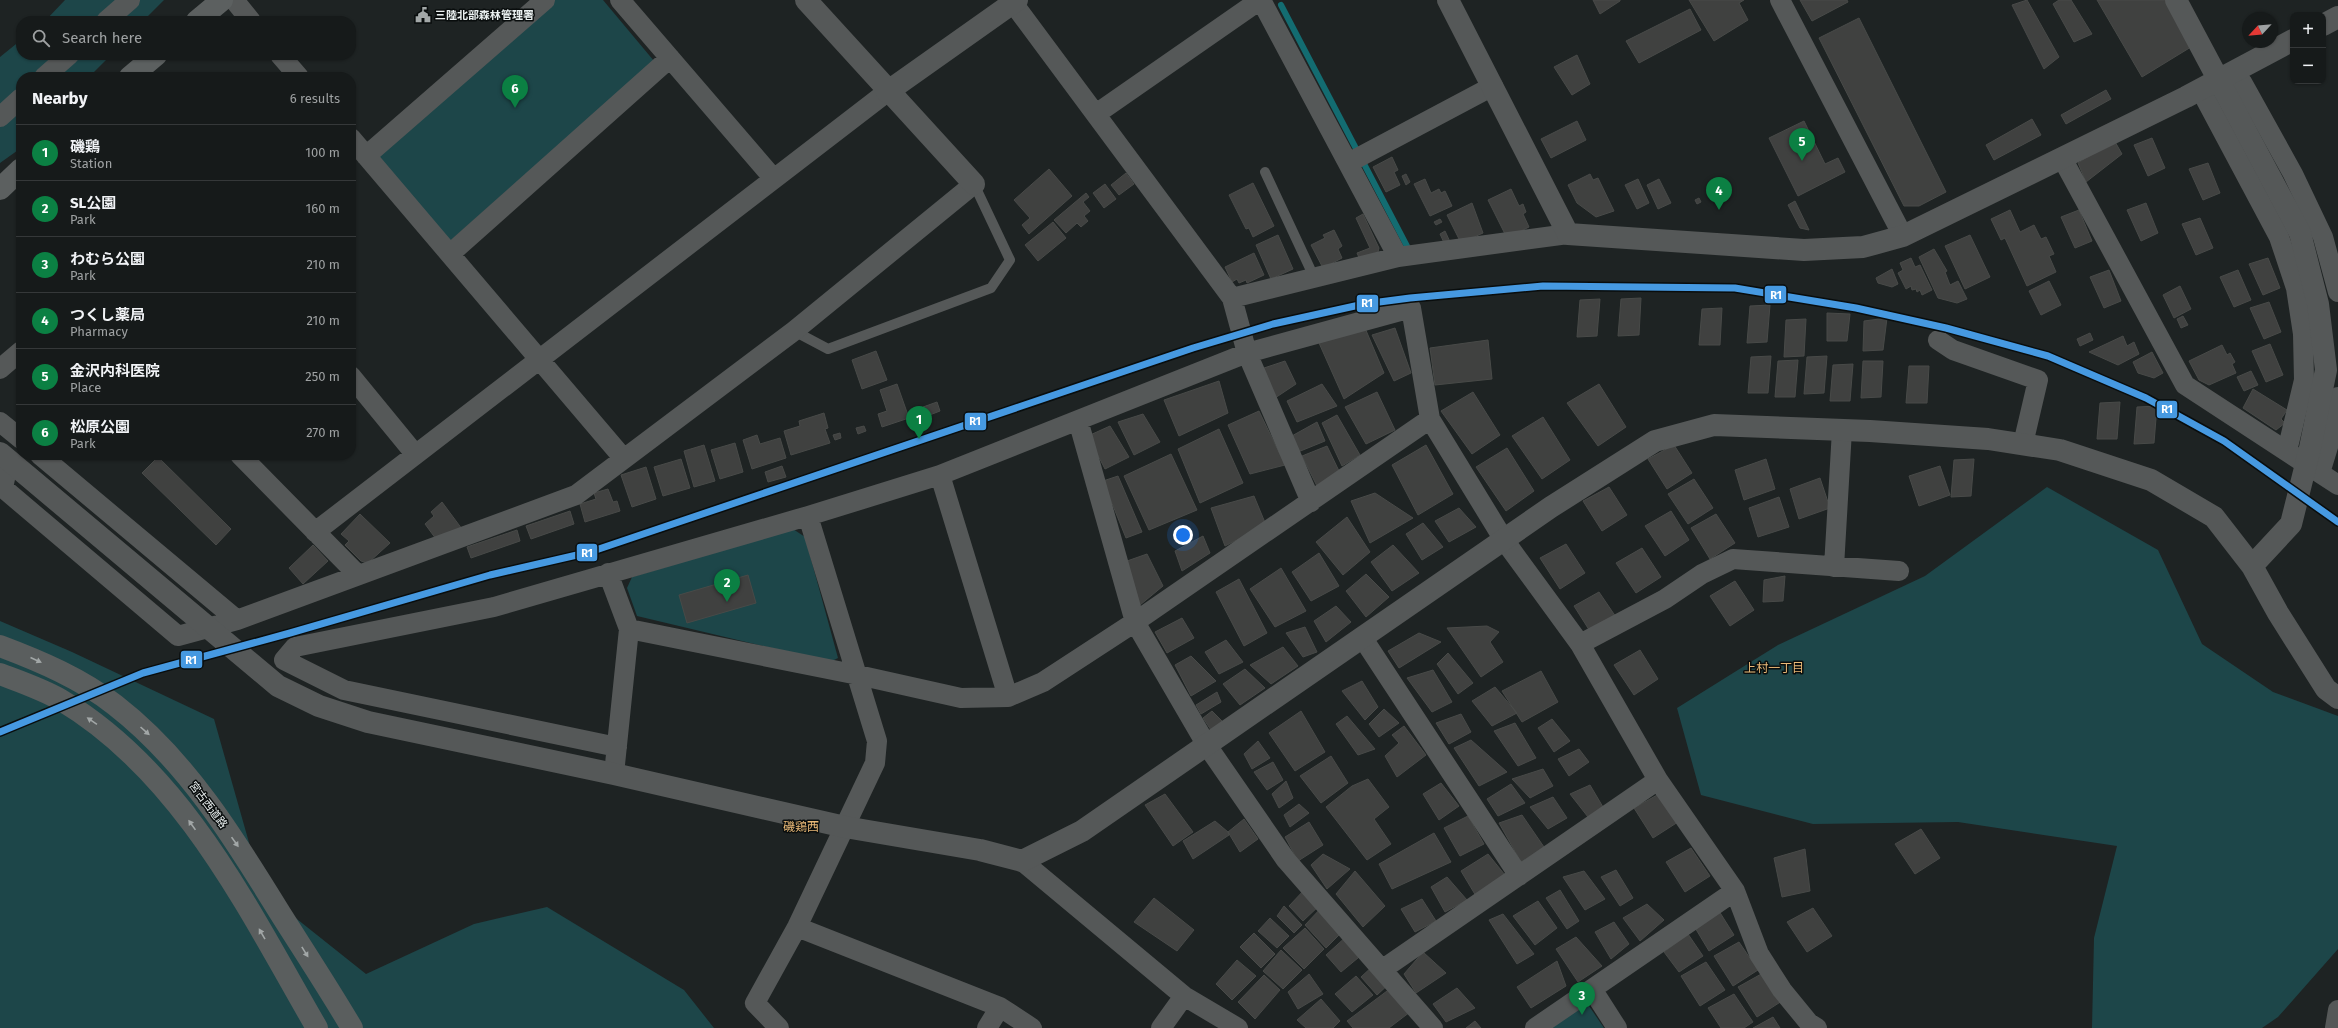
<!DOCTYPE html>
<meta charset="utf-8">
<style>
:root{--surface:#161a1a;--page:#1f2323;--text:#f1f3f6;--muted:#9ea1a2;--line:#353839;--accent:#0b8043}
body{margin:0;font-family:"Fira Sans","Noto Sans JP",sans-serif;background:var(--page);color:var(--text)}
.controls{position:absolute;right:12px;top:12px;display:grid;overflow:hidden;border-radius:8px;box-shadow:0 1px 3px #0004}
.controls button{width:36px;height:36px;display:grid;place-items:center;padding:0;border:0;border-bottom:1px solid var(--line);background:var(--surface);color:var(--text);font:20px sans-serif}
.compass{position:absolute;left:2242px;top:12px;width:36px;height:36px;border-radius:50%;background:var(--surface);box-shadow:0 1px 3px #0004;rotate:244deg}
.you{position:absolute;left:1183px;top:535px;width:14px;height:14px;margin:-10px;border:3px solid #fff;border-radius:50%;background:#1a73e8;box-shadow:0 0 0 6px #1a73e833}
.badge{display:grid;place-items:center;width:26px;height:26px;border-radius:50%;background:var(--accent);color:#fff;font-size:13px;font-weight:700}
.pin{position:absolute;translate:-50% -33px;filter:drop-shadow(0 1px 2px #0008)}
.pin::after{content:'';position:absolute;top:21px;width:14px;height:12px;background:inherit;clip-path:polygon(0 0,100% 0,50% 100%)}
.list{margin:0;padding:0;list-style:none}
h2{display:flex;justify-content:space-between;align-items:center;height:52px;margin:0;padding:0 16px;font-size:17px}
h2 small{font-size:13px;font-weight:400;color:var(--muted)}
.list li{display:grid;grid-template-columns:26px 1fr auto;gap:12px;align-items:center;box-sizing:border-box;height:56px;padding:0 16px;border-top:1px solid var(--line)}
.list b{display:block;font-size:15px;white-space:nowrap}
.list p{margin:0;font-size:13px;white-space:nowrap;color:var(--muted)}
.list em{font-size:13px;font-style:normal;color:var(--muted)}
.icon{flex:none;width:22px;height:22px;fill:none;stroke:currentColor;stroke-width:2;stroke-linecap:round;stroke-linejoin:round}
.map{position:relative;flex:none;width:2338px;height:1028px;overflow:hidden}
.search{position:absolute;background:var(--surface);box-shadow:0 1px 3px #0004;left:16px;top:16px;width:340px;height:44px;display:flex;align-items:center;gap:10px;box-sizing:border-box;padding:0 14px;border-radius:16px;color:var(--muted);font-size:15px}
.panel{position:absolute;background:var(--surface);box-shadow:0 1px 3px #0004;left:16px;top:72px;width:340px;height:388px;border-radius:16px}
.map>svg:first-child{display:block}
</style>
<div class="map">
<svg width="2338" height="1028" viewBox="0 0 2338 1028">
<rect width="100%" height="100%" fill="#1e2323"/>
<!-- green -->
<path fill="#1d4649" d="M65,0H164L143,21H45Z
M553,0H603L654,61L449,242L375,156Z
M21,40V55H111L89,77H21V148L0,163V57Z
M2047,487L2158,550L2202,644L2273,692L2338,716V949L2278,1017L2262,1028H2092L2094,938L2117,846L1958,822L1813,824L1701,795L1677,708L1778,645L1925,576Z
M793,529L805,537L838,658L830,662L637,616L627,588L632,577Z
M0,621L72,652L214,719L263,892L366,974L474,924L547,907L684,990L714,1028H0Z
M1587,1003L1604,1028H1549Z"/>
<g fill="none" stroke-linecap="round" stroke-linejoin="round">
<!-- stream -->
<path stroke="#136c71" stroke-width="6" d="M1281,5L1409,250"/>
</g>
<!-- building -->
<path fill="#404140" stroke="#484a48" d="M1593,0H1620V1L1600,14Z
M1689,0H1744L1739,3L1748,20L1714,41Z
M1800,0H1847L1848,2L1812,21Z
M2027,0L2059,57L2044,69L2012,5Z
M2059,0H2071L2092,34L2074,42L2053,4Z
M2097,0H2166L2191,47L2142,77Z
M1690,9L1701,30L1639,63L1626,41Z
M1859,18L1946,192L1919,206H1904L1819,38Z
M1577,55L1590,84L1572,95L1554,67Z
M2106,90L2111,99L2066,124L2061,115Z
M2032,119L2041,135L1994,160L1986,145Z
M1577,121L1586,140L1551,158L1541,139Z
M1804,121L1825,164L1838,158L1845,172L1798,196L1769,138Z
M2152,138L2165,168L2148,176L2134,145Z
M2114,140L2122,154L2086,182L2078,163Z
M1392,157L1398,170L1394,172L1400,185L1386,192L1373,167Z
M2208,163L2220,193L2203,200L2189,169Z
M1049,169L1072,196L1029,234L1022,225L1030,218L1014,200Z
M1126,173L1134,184L1119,195L1111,185Z
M1406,174L1410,182L1406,185L1402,176Z
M1590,174L1593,180L1598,178L1614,211L1596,217L1577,203L1568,185Z
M1425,179L1431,193L1439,189L1441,193L1445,191L1452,206L1430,216L1414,184Z
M1638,179L1649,203L1637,209L1625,185Z
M1659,179L1671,203L1658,209L1647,185Z
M1253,183L1274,226L1253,237L1249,228L1246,229L1229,195Z
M1105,184L1116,199L1104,208L1093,193Z
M1511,189L1519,206L1523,204L1526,212L1523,214L1529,227L1507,238L1488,200Z
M1086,193L1089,197L1083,202L1090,211L1084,216L1088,221L1081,227L1077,223L1066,233L1054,220Z
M1699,198L1701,202L1697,204L1695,200Z
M1795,201L1809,230L1800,228L1788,205Z
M1472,203L1483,233L1461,243L1447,215Z
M2146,203L2158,233L2141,241L2127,210Z
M2010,210L2020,232L2034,225L2041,239L2046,237L2054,254L2049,256L2056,272L2027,286L2005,238L2001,240L1991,219Z
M2079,210L2092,241L2075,248L2061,217Z
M1363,214L1379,248L1377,256L1360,260L1357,253L1370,248L1356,218Z
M2200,218L2213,248L2196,255L2182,224Z
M1440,219L1442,222L1436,225L1434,222Z
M1053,222L1066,238L1038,261L1025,245Z
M1334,230L1342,246L1338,249L1342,258L1323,268L1311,245L1325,238L1323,235Z
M1445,231L1451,244L1446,247L1440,234Z
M1278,235L1293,269L1271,279L1256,245Z
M1970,235L1990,277L1965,289L1945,246Z
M1934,249L1947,271L1945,272L1950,285L1958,281L1967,299L1957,303L1938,298L1919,257Z
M1254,253L1264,275L1247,283L1246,280L1239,283L1237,279L1232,282L1225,267Z
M1911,258L1915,267L1920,265L1932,290L1922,295L1920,290L1917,292L1916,289L1912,290L1911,286L1906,289L1898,273L1903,270L1900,263Z
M2268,258L2280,288L2263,295L2249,264Z
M1892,269L1898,284L1892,287L1878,283L1876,278Z
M2109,270L2121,301L2104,308L2090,277Z
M2238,270L2251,300L2234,307L2220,277Z
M2049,281L2061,305L2041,315L2029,291Z
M2180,286L2191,309L2174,318L2163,295Z
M1641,298L1639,335L1618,336L1621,299Z
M1600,299L1597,336L1577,337L1580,300Z
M2269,302L2281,332L2264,339L2250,308Z
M1770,305L1767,342L1747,343L1750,306Z
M1722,308L1720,345H1699L1702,309Z
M1827,313L1850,314L1847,341H1827Z
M2183,316L2188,325L2181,328L2177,319Z
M1887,318L1883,350L1863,351L1864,321Z
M1806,319L1804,356L1784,357L1786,320Z
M1365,328L1384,373L1344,399L1319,343Z
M1395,328L1411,373L1394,381L1372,335Z
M2090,333L2093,340L2080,346L2077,339Z
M2123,336L2127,346L2134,342L2139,354L2118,365L2089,352Z
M1488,340L1492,379L1435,385L1430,348Z
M2270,344L2283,375L2266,382L2252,351Z
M2222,345L2227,355L2230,353L2235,362L2232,364L2236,373L2209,385L2199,380L2189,361Z
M876,351L887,380L862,389L852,360Z
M2152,352L2163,373L2154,378L2138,373L2133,362Z
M1771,356L1768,393H1748L1751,357Z
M1827,356L1824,393L1804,394L1807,357Z
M1798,360L1795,397H1775L1778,361Z
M1285,361L1296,384L1275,398L1264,368Z
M1863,361H1883L1881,397L1861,398Z
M1853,364L1850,401H1830L1833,365Z
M1909,366H1929L1927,403H1906Z
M2251,371L2258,385L2244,391L2237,377Z
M1219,381L1228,413L1179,436L1164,400Z
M897,384L909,418L882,427L878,414L887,411L880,390Z
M1322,384L1337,406L1297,422L1287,401Z
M1599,384L1626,427L1598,446L1567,403Z
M2253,389L2287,410L2281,419L2285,423L2276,430L2243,408Z
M1377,392L1395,430L1366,444L1345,407Z
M1473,392L1500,435L1472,454L1441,411Z
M937,402L940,411L927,416L923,407Z
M2120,402L2117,439H2097L2100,403Z
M2157,406L2154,443L2134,444L2137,407Z
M1259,411L1285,465L1250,474L1228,425Z
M824,413L828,428L825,429L830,443L791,455L784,431L800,426L799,421Z
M1143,414L1160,442L1134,455L1118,422Z
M1337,415L1360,455L1342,466L1322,423Z
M1543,417L1570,460L1542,479L1512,436Z
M1317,422L1325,441L1298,452L1290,437Z
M864,426L866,431L858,434L856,428Z
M1110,426L1129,457L1105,469L1088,436Z
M1219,429L1243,483L1200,503L1178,449Z
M840,433L841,438L835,440L833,435Z
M757,435L760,444L780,438L786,458L752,469L743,440Z
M735,443L743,472L720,479L711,450Z
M704,445L715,481L694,487L684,451Z
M1426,445L1453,494L1418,515L1392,465Z
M1674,445L1692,473L1667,489L1648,459Z
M1327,446L1340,473L1319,490L1302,456Z
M1507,448L1534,491L1506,511L1476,467Z
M1171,454L1197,510L1149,530L1124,476Z
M158,457L231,529L216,545L142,473Z
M681,459L690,488L663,496L654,467Z
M1766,459L1775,489L1744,500L1735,470Z
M1974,459L1971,496L1951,497L1954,460Z
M782,466L786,477L768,482L765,472Z
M1940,466L1950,495L1919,506L1909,476Z
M646,467L656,499L632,507L621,475Z
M1118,476L1142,532L1126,538L1103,481Z
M1820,478L1830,508L1799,519L1790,489Z
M1694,479L1713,508L1688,524L1668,494Z
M1609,487L1627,515L1602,531L1583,501Z
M608,489L613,502L617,501L620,511L585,522L580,504L596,499L594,493Z
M1375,493L1413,518L1370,543L1351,501Z
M1254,496L1266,525L1225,546L1211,508Z
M1779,497L1789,527L1758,537L1749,508Z
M442,502L462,529L436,539L425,524L434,516L431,512Z
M1459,508L1476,527L1449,542L1435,521Z
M570,511L574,524L531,539L526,526Z
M1671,511L1689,540L1665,556L1645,526Z
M360,514L390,543L368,563L361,561L345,545L349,541L341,534Z
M1716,514L1735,543L1710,559L1691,528Z
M1347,517L1370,552L1343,575L1316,542Z
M1423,523L1443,547L1422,560L1406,534Z
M517,530L520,541L471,558L467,547Z
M1203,536L1210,553L1182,571L1175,551Z
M1566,544L1585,573L1560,589L1540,558Z
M313,545L328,561L303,584L289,568Z
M1393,545L1419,573L1392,591L1371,562Z
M1642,548L1661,577L1636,593L1616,563Z
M1319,553L1339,586L1311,601L1292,572Z
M1147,554L1163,586L1140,605L1127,561Z
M1281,568L1306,611L1275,627L1250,589Z
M1366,574L1389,597L1366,617L1346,591Z
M748,575L756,603L687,623L679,595Z
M1785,576L1783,601L1763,602L1764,580Z
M1239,579L1267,633L1244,646L1216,592Z
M1735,581L1754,610L1730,626L1710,596Z
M1599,592L1618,620L1593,636L1574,606Z
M1336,606L1351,622L1326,642L1314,621Z
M1182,618L1194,638L1167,653L1155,632Z
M1487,626L1499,632L1490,642L1503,662L1481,677L1447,628Z
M1305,627L1317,652L1303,657L1286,633Z
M1419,633L1441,642L1399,668L1388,651Z
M1226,640L1243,662L1219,674L1205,652Z
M1283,647L1298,666L1271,684L1250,665Z
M1640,650L1658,679L1634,695L1614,665Z
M1448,653L1473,683L1458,694L1437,664Z
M1191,656L1216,681L1191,696L1175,665Z
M1245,669L1265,688L1240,705L1223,684Z
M1433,670L1452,702L1432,712L1407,678Z
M1541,671L1558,702L1522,722L1502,691Z
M1362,681L1378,707L1365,720L1342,691Z
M1495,687L1517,713L1492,726L1472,701Z
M1217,692L1221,702L1201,714L1196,705Z
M1384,709L1399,723L1379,737L1369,724Z
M1212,711L1223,722L1211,730L1203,718Z
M1301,711L1325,752L1295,771L1269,733Z
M1461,714L1471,732L1449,744L1436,723Z
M1347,716L1375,749L1358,755L1336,724Z
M1552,719L1570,741L1554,752L1538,728Z
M1515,723L1536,758L1518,766L1494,731Z
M1404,726L1426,755L1397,777L1385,756L1399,743L1392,735Z
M1471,740L1507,772L1479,786L1454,748Z
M1258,741L1270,758L1252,769L1244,754Z
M1579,749L1589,762L1569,776L1558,759Z
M1331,756L1348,783L1321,803L1300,776Z
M1273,762L1283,780L1267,790L1254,772Z
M1543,769L1553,786L1530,798L1512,779Z
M1368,779L1389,807L1374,819L1391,844L1367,860L1326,807L1352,786Z
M1286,781L1293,798L1279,808L1272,794Z
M1441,783L1459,806L1439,820L1423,794Z
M1511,784L1525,803L1498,816L1487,799Z
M1590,785L1603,807L1588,817L1570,794Z
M1165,794L1193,832L1173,846L1145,805Z
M1659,794L1678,822L1653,838L1634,808Z
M1553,797L1567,818L1548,829L1530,807Z
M1299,804L1309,813L1290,827L1284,815Z
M1522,815L1544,847L1521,862L1499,823Z
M1468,816L1484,844L1460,856L1444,828Z
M1244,819L1258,839L1240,852L1228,832Z
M1215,821L1228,832L1229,835L1193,859L1183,841Z
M1309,822L1323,845L1298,861L1285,837Z
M1921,829L1940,858L1915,874L1895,844Z
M1434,833L1451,862L1392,889L1379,864Z
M1691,848L1710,876L1685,892L1666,862Z
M1805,849L1810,891L1782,897L1774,858Z
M1323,854L1350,869L1327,889L1311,865Z
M1488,854L1505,875L1476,896L1461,871Z
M1616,870L1633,898L1620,906L1601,877Z
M1355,871L1385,906L1363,927L1336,894Z
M1584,871L1605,899L1585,910L1563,877Z
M1447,877L1467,900L1445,912L1431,887Z
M1306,888L1321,904L1303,921L1289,906Z
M1560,890L1579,921L1567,929L1546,898Z
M1154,898L1194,930L1177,951L1134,922Z
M1422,899L1436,921L1415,932L1401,909Z
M1538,901L1557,928L1535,945L1513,916Z
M1647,904L1664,920L1640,941L1623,918Z
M1284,906L1302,925L1294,933L1277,916Z
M1323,906L1345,929L1326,948L1305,925Z
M1813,908L1832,936L1807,952L1787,922Z
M1719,911L1734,935L1709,951L1694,926Z
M1503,914L1534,954L1517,964L1489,920Z
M1270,918L1289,936L1277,948L1258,931Z
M1614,922L1629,944L1611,959L1595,932Z
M1305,928L1324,949L1304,969L1283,948Z
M1254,933L1275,954L1261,968L1240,947Z
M1688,934L1703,956L1679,972L1664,952Z
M1348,935L1364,953L1341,972L1326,955Z
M1576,937L1602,966L1578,982L1556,949Z
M1739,942L1758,970L1733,986L1714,956Z
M1281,950L1302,970L1283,989L1263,971Z
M1423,952L1446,973L1416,993L1404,974Z
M1237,960L1256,976L1232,1000L1216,984Z
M1557,961L1566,986L1531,1008L1517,987Z
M1706,962L1725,990L1700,1006L1681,976Z
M1374,965L1390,983L1377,995L1361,977Z
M1763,973L1782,1001L1757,1017L1738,987Z
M1309,974L1323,994L1298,1009L1288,992Z
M1264,975L1280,990L1255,1019L1238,1002Z
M1356,976L1373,995L1352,1012L1335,994Z
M1391,988L1410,1012L1389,1028H1353L1347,1021Z
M1457,988L1475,1008L1446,1022L1433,1004Z
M1734,994L1753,1022L1744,1028H1721L1708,1008Z
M1321,999L1340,1021L1333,1028H1306L1297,1020Z
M1773,1017L1780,1028H1753Z
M1475,1021L1481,1028H1466Z"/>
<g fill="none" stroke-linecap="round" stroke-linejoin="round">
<!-- service -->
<path stroke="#555858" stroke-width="10" d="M1265,172L1314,277
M794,331L828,349L991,288L1010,260L974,184"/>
<!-- minor -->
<path stroke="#555858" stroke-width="20" d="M234,0L251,21
M620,0L774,179
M1261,0L1398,257
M1780,0L1903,236
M1013,3L1232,298L1247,353L1311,502
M106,21L130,0
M280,55L299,77
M44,77L69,55
M2242,82L2293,174L2323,237L2338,292
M2206,100L2279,237L2296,288L2303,334L2304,380L2287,451
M1096,114L1260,0
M0,117L21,98
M351,138L624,459
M366,156L545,0
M2062,158L2185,385L2338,485
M1348,163L1493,86
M450,254L670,58
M1232,298L1398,257L1568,234
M1938,340L1953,350L2038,380L2023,444
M0,369L21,351
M351,376L415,454
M1078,420L1135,622L1206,744L1286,860L1433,1028
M0,422L21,439
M240,455L358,575
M9,460L3,488L178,636L237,620L40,455
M2320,473L2334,427L2338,397
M940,475L1008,697
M315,532L887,92
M1834,567L1842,430
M608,573L629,629L614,774
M237,620L576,495L794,331L974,184
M629,629L858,675L961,698L1008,697L1043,682L1135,622L1430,419
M1362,637L1519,876
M1580,644L1665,599L1702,574L1733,559L1899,571
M617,747L344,690L284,660L295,647L494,607L808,516L940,475L1247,353L1411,308L1430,419L1504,540L1580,644L1658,780L1735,891L1759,954L1782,990L1809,1023L1817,1028
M1022,861L1184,996L1238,1028
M797,927L1000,1007L1032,1028
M1383,969L1658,780
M1592,989L1617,1028
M779,1028L755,1003L797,927L875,763L877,741L808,516
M987,1028L1000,1007
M1161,1028L1184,996
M1535,1028L1735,891
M2335,1028L2338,1010"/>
<!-- tertiary -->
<path stroke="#555858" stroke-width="22" d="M806,0L974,184
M1448,0L1568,234L1804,250L1863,247L1903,236L2186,97L2293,40
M2176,0L2300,233L2318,304L2326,370L2310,448L2291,524L2252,566
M2323,25L2338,17
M887,92L1017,0
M0,453L278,686L319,706L368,722L614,774L845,827L980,850L1022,861L1082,831L1551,507L1655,441L1714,425L1870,431L1988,439L2060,450L2151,480L2214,517L2252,566L2278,613L2326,689L2338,698"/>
<!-- trunk -->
<path stroke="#5c6060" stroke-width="22" d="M197,21L222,0
M130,77L156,55
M0,189L21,169"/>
<!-- motorway -->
<path stroke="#5a5e5e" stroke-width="22" d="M0,646C40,661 82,679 115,705C186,760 234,838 280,913C304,951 329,989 352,1028
M0,674C21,682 42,689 61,700C183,773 248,909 317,1028"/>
<defs>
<path id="rail-1" d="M0,732L143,673L290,633L490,575L590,552L1193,348L1273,324L1364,304L1410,298L1543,286L1735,288L1856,308L1946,328L2048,356L2146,398L2224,441L2338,522"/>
</defs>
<!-- rail-1 casing -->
<use href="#rail-1" stroke="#090d0d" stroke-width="10"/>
<!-- rail-1 -->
<use href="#rail-1" stroke="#4699e1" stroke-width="7"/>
</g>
<!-- one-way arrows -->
<defs><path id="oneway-solid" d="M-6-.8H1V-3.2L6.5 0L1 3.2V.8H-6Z"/></defs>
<g fill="#a2a7a7">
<use href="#oneway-solid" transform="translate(36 660) rotate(24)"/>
<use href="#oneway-solid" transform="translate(92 721) rotate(-146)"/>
<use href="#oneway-solid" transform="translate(145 731) rotate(42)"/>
<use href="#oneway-solid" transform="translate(192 825) rotate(-125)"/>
<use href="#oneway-solid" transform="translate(235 842) rotate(55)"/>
<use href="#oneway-solid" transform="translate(262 934) rotate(-120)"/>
<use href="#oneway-solid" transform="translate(305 952) rotate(58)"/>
</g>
<!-- icons -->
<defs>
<symbol id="civic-bare" viewBox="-9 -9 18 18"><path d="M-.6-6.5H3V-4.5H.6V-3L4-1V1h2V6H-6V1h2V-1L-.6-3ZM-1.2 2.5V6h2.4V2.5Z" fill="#a3a8a8" stroke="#090d0d" stroke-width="2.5" paint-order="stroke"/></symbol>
</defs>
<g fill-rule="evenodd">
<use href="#civic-bare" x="412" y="4" width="22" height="22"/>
</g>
<g text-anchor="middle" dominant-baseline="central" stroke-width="3" stroke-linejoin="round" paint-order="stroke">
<!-- poi labels -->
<g font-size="11" font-weight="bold" fill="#eaf0f0" stroke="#090d0d" text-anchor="start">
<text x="435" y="15">三陸北部森林管理署</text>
</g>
<!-- street labels -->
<g font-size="11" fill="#eaf0f0" stroke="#090d0d">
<text transform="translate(208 805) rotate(53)">宮古西道路</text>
</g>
<!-- neighbourhood labels -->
<g font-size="12" fill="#e9b977" stroke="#090d0d">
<text x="1774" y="668">上村一丁目</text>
<text x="801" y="827">磯鶏西</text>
</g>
</g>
<g stroke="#090d0d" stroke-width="1.5">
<rect x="1764" y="285" width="23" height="19" rx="4" fill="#4699e1"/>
<rect x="1356" y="294" width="23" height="19" rx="4" fill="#4699e1"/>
<rect x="2156" y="400" width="22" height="19" rx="4" fill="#4699e1"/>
<rect x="964" y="412" width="23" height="19" rx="4" fill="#4699e1"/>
<rect x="576" y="543" width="22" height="19" rx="4" fill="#4699e1"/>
<rect x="180" y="650" width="23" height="19" rx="4" fill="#4699e1"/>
</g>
<g font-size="11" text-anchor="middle" font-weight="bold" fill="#fff">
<text x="1776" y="299">R1</text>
<text x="1367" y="307">R1</text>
<text x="2167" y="413">R1</text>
<text x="975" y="425">R1</text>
<text x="587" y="557">R1</text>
<text x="191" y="664">R1</text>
</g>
</svg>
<div class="controls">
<button>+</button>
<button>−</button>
</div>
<svg class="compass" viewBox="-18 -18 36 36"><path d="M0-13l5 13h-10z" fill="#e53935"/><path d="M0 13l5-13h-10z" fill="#9ea1a2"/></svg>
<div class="you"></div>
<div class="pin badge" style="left:919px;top:439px">1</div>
<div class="pin badge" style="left:727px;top:602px">2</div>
<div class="pin badge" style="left:1582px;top:1015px">3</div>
<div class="pin badge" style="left:1719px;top:210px">4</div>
<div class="pin badge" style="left:1802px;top:161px">5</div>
<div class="pin badge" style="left:515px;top:108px">6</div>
<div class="search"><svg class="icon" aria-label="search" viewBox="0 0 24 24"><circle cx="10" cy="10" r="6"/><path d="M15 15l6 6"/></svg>Search here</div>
<section class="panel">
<h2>Nearby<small>6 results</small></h2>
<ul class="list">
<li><span class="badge">1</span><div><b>磯鶏</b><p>Station</p></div><em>100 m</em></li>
<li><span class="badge">2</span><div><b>SL公園</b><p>Park</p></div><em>160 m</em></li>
<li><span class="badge">3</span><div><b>わむら公園</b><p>Park</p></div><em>210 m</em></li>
<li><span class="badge">4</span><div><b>つくし薬局</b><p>Pharmacy</p></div><em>210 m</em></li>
<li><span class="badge">5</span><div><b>金沢内科医院</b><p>Place</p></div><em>250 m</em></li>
<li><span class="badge">6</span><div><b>松原公園</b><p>Park</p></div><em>270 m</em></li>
</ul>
</section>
</div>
